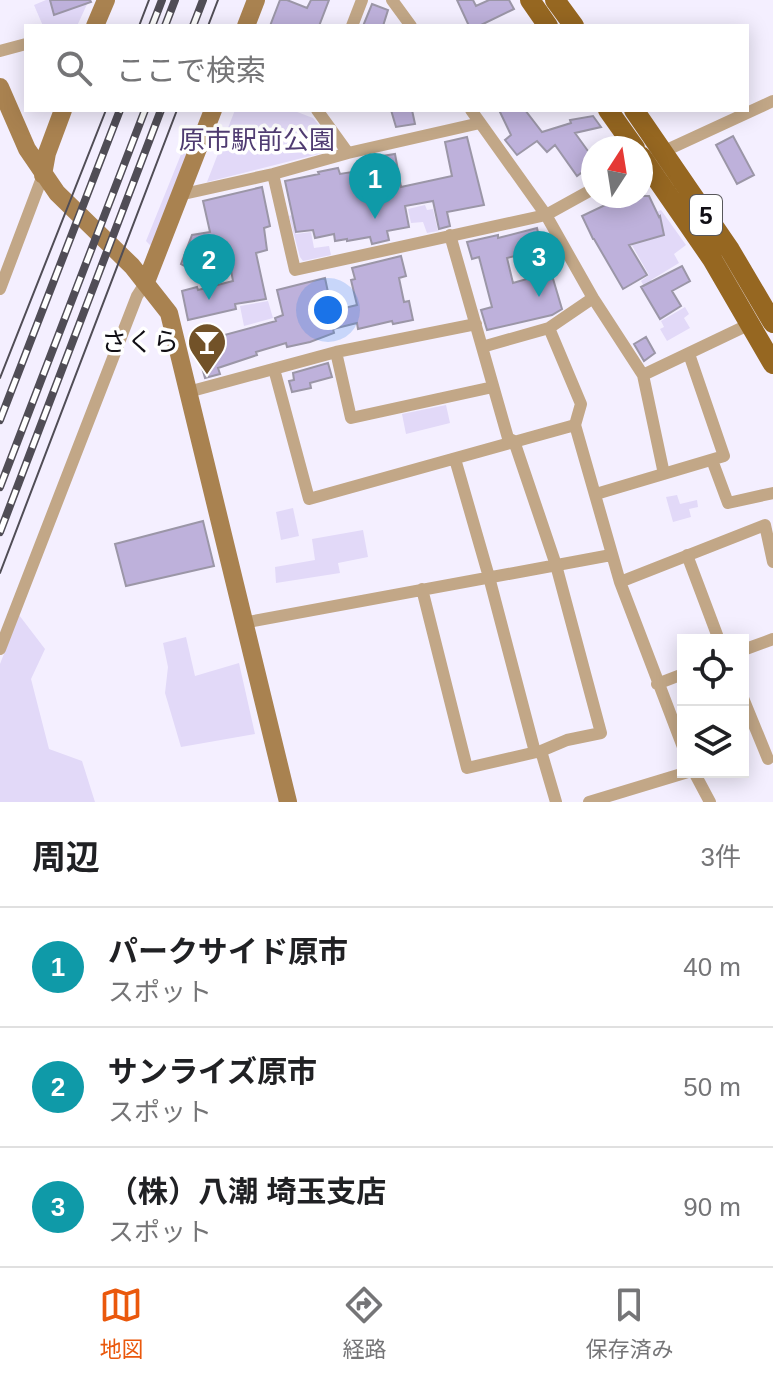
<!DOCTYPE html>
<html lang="ja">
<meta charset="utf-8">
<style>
:root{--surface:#fff;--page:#f2f2f2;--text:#202124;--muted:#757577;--line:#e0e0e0;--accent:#ea580c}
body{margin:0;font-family:Arial,"Noto Sans JP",sans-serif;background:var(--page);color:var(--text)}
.controls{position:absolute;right:24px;bottom:24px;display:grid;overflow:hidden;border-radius:0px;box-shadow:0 4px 20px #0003}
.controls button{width:72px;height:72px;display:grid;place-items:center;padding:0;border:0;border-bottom:2px solid var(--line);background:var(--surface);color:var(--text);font:40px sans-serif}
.compass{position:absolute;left:581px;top:136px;width:72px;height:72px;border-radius:50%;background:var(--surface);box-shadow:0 4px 20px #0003;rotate:12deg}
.you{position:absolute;left:328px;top:310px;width:28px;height:28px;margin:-20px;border:6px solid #fff;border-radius:50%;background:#1a73e8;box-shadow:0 0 0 12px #1a73e833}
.badge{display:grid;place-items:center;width:52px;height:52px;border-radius:50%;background:var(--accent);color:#fff;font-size:26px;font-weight:700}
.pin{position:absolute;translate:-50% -66px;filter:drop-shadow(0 2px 4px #0008)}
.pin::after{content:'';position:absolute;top:42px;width:28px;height:24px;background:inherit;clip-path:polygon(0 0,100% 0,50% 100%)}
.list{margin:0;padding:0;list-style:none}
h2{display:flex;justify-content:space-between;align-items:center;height:104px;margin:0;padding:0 32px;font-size:34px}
h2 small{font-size:26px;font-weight:400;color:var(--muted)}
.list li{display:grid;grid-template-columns:52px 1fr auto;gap:24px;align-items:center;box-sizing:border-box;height:120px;padding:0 32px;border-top:2px solid var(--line)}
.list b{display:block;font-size:30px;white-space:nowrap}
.list p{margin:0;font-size:26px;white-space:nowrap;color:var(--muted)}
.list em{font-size:26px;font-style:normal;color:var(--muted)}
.icon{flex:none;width:44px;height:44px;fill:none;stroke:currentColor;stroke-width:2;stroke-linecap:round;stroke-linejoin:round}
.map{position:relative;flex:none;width:773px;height:802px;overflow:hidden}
.search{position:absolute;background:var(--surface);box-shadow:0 4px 20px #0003;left:24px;right:24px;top:24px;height:88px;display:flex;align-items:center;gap:20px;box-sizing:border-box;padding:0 28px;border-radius:0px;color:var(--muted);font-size:30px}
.sheet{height:464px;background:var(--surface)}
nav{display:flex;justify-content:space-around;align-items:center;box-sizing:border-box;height:112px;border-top:2px solid var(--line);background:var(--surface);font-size:22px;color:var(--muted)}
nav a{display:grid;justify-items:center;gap:4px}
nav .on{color:var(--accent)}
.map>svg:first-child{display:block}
</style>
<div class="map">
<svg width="773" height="802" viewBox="0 0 773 802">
<rect width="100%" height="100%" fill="#f4efff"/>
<!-- green -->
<path fill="#e2d9f8" d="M46,0H87L88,2L77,26H43L34,5Z
M235,110H292L313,118L335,144L334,150L207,182Z
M182,152L187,154L151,246L146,241Z
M425,205L427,210L433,209L438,231L427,233L423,222L411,223L408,209Z
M661,210L686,245L674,254L679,263L651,280L653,287L646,290L641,281L649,275L622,228Z
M292,215L296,234L311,232L314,248L329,246L331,255L303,261L300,257L289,216Z
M268,301L273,318L244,326L240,306Z
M685,307L689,314L684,318L690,328L667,341L660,329L664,327L661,321Z
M446,405L450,423L406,434L402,414Z
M677,495L680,504L697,500L698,507L689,509L691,517L673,522L666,497Z
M293,508L299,536L281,540L276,512Z
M363,530L368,557L338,563L340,573L276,583L275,567L315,560L312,539Z
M19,615L45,649L31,679L49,749L82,761L95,802H0V664Z
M186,637L195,676L239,663L255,734L181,747L165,693L168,667L163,643Z"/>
<!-- building -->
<path fill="#beb1db" stroke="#9b96a7" stroke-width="2" d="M50,0H90L91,2L54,15Z
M280,0H287L307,8L311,0H329L319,26H270Z
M457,0H473L476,6L489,0H509L514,9L479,26H469Z
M372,4L388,10L383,26H363Z
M391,110H412L415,124L396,127Z
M499,110H525L542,132L571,123L570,120L593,116L601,127L575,133L593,158V164L577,176L555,145L547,152L537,141L517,155L505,140L511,135Z
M733,136L754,175L737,184L716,145Z
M467,137L484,205L447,212L450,226L439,229L433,201L405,206L409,227L387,231L389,240L372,244L370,237L347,241V239L335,241L334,234L315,238L313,230L296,232L285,181L319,174L318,172L338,168L340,174L365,170L363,159L395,154L401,187L452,176L445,142Z
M262,187L270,226L264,228L267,250L256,253L266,299L235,304L236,309L188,320L182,291L197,287L198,290L233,281L229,259L188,268L181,264L192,235L210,232L203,201Z
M624,196H649L659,217L660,216L664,235L629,245L647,275L623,289L594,239H593L582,216Z
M537,228L542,249L507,258L513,283L551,272L562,309L552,315L487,330L481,310L492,307L479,257L472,259L467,242L498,235V238Z
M401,256L406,276L399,278L404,302L409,301L413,320L393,324L392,321L358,329L357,323L333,329L334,333L310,342L287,347L286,343L256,352L257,355L218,368L220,374L205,378L195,343L276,321L275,318L283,315L277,290L325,278L332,311L357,305L351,280L355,279L352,268Z
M682,266L690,281L672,291L681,306L660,319L641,287Z
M646,337L655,353L644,361L634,344Z
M328,363L332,377L310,383L311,388L292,392L289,381L294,380L293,373Z
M203,521L214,566L126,586L115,544Z"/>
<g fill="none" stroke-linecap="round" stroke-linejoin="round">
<!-- street -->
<path stroke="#c2a787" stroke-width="12" d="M392,0L411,26
M352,26L362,0
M0,51L26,44
M317,110L348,153
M471,110L546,215L593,298L643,375L664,474
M658,154L773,101
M273,174L295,270L546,215L593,189
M179,195L273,174L348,153L480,123
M0,289L43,175
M549,328L581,404L575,425
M482,347L549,328L593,298
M336,352L351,418L493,387
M274,369L309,499L575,425L620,582L683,747
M643,375L750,324
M188,392L336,352L476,324
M455,459L489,577L535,752
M712,460L728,503L773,493
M596,494L724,456L689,354
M687,555L719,640
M620,582L765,525L773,562
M422,589L467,768L541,751L567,740L601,733L556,565L514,441L508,438L450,235
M243,623L611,555
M0,649L137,296L146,282
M743,650L773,639
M657,684L683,674
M743,698L768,759
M541,751L556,802
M694,772L710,802
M589,802L688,772"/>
<!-- secondary -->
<path stroke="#a98250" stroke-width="18" d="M95,26L106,0
M246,26L256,0
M0,87L27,149L57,193L132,266L169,313L288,802
M43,175L47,153L63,110
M146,282L213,110"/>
<!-- primary -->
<path stroke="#966721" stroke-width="20" d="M530,0L548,26
M555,0L574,26
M608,110L635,148
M634,110L730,250L773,323
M641,156L712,259L773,364"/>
<!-- tram -->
<path stroke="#504d56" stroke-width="2" d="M139,26L149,0
M208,26L218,0
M0,378L106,110
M0,573L177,110"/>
<defs>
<path id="rail" d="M152,26L162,0
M165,26L175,0
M193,26L203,0
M0,420L120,110
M0,487L145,110
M0,532L161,110"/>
</defs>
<!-- rail casing -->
<use href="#rail" stroke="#504d56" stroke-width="8"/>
<!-- rail -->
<use href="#rail" stroke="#fff" stroke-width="5" stroke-dasharray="15" stroke-linecap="butt"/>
</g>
<!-- icons -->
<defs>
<symbol id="bar-pin" viewBox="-11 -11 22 30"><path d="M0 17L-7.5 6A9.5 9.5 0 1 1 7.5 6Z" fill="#725228" stroke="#fff"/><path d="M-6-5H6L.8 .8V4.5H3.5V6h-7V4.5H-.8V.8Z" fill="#fff"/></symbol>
</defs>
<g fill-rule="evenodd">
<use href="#bar-pin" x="185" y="320" width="44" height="60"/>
</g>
<g text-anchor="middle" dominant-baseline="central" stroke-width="7" stroke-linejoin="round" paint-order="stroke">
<!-- shield labels -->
<rect fill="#fff" stroke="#58575b" stroke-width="2" x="690" y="195" width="32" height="40" rx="6"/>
<g font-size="24" font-weight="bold" fill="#110f15">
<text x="706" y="215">5</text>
</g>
<!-- park labels -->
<g font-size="26" fill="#503c72" stroke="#fff">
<text x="257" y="140">原市駅前公園</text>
</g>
<!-- poi labels -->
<g font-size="26" fill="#110f15" stroke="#fff" text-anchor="end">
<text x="179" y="342">さくら</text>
</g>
</g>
</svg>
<div class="controls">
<button><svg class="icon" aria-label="locate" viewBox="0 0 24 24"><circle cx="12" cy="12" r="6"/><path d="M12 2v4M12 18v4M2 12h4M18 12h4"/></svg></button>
<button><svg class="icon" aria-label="layers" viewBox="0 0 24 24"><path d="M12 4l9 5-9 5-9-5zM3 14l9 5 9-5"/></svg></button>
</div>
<svg class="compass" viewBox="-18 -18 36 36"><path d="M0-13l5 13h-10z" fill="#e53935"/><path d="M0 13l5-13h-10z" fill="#757577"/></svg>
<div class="you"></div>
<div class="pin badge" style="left:375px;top:219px;background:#0f9aa8">1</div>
<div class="pin badge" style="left:209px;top:300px;background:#0f9aa8">2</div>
<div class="pin badge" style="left:539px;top:297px;background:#0f9aa8">3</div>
<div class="search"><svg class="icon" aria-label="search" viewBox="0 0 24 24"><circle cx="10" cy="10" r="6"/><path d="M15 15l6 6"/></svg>ここで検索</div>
</div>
<section class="sheet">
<h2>周辺<small>3件</small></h2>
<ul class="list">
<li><span class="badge" style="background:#0f9aa8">1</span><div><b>パークサイド原市</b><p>スポット</p></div><em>40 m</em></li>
<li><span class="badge" style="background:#0f9aa8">2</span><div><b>サンライズ原市</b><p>スポット</p></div><em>50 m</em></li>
<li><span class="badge" style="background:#0f9aa8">3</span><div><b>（株）八潮 埼玉支店</b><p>スポット</p></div><em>90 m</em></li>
</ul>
</section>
<nav>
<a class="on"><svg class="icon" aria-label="map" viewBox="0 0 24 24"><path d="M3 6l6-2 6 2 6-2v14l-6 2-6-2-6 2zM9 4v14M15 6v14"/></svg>地図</a>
<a><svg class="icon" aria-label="directions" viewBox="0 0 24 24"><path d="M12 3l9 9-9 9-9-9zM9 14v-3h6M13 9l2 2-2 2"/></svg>経路</a>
<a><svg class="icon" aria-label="saved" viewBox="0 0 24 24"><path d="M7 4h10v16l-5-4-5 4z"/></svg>保存済み</a>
</nav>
